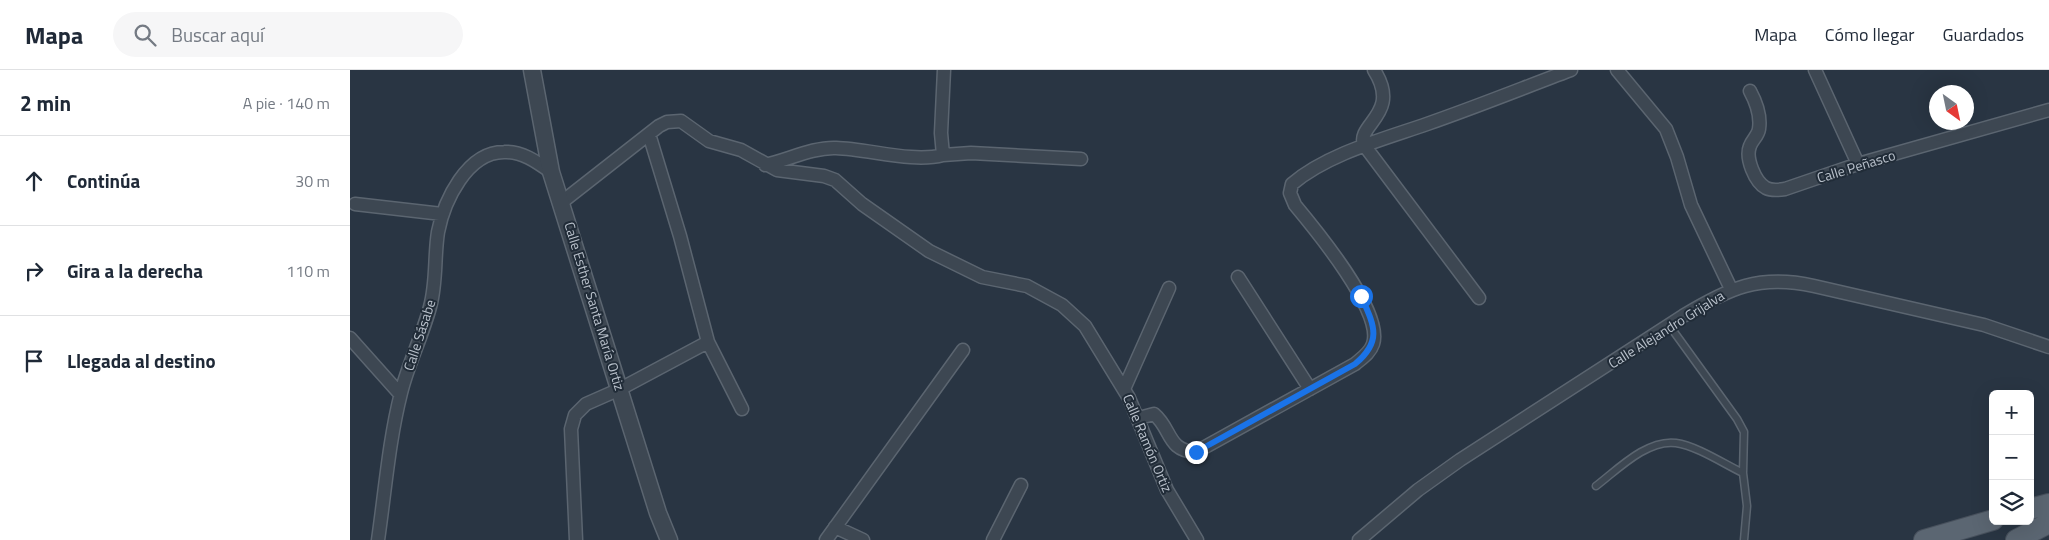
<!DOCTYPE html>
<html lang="es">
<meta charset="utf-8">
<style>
:root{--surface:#fff;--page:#f6f6f7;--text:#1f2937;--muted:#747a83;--line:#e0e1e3}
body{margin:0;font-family:"Titillium Web",sans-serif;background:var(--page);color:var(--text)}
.controls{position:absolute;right:15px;bottom:15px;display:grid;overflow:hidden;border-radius:8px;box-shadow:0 5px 20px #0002}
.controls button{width:45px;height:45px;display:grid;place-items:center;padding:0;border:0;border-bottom:1px solid var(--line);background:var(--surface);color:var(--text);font:25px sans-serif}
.compass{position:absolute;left:1579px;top:15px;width:45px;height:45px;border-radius:50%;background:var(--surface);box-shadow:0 5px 20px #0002;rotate:147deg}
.stop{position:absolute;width:15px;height:15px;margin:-11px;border:4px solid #1a73e8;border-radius:50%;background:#fff}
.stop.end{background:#1a73e8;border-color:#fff;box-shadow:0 1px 5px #0008}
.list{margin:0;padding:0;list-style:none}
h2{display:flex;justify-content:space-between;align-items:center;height:65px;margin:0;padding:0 20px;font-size:21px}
h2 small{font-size:16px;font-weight:400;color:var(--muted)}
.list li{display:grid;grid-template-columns:32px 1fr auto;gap:15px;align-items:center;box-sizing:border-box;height:90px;padding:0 20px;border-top:1px solid var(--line)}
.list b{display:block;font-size:19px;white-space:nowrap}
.list em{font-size:16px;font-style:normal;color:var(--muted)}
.icon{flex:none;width:28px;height:28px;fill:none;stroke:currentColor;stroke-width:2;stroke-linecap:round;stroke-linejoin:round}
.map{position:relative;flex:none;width:1699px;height:470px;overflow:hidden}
header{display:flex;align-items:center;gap:30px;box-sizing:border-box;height:70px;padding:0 25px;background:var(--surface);border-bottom:1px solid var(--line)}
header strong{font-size:24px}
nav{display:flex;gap:28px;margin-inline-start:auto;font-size:18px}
.search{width:350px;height:45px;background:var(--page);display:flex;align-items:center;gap:12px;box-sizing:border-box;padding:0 18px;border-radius:28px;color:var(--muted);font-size:19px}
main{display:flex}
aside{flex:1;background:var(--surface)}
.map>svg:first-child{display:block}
</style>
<header>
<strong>Mapa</strong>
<div class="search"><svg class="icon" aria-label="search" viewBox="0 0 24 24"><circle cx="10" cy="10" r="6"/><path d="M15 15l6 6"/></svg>Buscar aquí</div>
<nav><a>Mapa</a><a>Cómo llegar</a><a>Guardados</a></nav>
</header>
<main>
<aside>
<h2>2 min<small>A pie · 140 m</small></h2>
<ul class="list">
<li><svg class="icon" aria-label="ahead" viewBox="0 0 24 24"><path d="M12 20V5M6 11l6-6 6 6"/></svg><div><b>Continúa</b></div><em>30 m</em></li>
<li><svg class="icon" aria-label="right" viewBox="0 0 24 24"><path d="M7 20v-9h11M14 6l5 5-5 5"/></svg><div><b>Gira a la derecha</b></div><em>110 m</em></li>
<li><svg class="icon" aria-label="arrive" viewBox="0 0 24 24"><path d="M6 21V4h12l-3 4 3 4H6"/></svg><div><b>Llegada al destino</b></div></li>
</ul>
</aside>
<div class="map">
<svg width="1699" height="470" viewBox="0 0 1699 470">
<rect width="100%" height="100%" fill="#293543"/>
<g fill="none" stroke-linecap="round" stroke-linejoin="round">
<defs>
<path id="service" d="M1319,255L1387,349L1394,362L1393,403
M1246,416C1267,400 1297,369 1326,373C1347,376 1374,394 1393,403L1397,436L1394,470"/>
<path id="minor" d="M594,0L591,63L593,85L621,83L731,89
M1024,0C1052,44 1006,54 1014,75L1129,228
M1267,0L1316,59L1327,87L1341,135L1381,219
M1465,0L1508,94
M1400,21C1406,32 1411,46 1409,59C1408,66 1402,70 1400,76C1395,88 1405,112 1416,118C1422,121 1429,120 1435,119L1508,94L1699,40
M415,95C438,90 463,77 486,78C519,79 563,93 593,85
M212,132L309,56L317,52L331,51L359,71L391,80L427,100L474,106L485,110L512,134L579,181L632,207L677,216L712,235L735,256L779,328L817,420L847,470
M5,134L92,144
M888,207L960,319
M0,268L50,324
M358,272L392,339
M774,319L819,218
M789,348L804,344C822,359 817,381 846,382L1005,294C1012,288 1020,283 1023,274C1034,242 965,159 945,135L940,123L942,114C977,84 1034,69 1077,54C1126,37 1173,18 1221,0
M485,457L513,470
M28,470C35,422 39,370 51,323C58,294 72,267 80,237C87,212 84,187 88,162C94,131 117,82 154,82C172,81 187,92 201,102
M226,470L221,359L225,345L236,334L270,319L358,272L330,166L299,64
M476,470L613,280
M643,470L671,415
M1009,470L1068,420L1110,390L1333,246C1379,218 1409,204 1464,216L1634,255L1699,277"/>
<path id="tertiary" d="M182,0L201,102L308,443L319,470"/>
<path id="primary" d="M1680,439L1699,434
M1574,470L1643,450
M1666,470L1699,453"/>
</defs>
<!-- service casing -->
<use href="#service" stroke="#5b6570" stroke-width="9"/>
<!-- minor casing -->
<use href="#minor" stroke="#5b6570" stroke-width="15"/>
<!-- tertiary casing -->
<use href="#tertiary" stroke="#5b6570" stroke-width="19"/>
<!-- primary casing -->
<use href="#primary" stroke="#47505c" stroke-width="22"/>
<!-- service -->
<use href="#service" stroke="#3d4752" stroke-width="6"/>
<!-- minor -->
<use href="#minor" stroke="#3d4752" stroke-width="12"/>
<!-- tertiary -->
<use href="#tertiary" stroke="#3d4752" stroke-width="16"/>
<!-- primary -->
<use href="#primary" stroke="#5b6672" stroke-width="20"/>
</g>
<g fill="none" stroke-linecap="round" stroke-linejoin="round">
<!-- route -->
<path stroke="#1a73e8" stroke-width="6" d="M846,382L1005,294C1033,271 1024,255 1011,226"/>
</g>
<g text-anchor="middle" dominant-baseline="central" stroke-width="4" stroke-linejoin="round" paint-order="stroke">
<!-- street labels -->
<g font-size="14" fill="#bac2cc" stroke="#212c38">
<text transform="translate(1506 96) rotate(-17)">Calle Peñasco</text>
<text transform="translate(245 236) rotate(73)">Calle Esther Santa María Ortiz</text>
<text transform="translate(1316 259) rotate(-32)">Calle Alejandro Grijalva</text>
<text transform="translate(69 265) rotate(-72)">Calle Sásabe</text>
<text transform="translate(798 373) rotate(67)">Calle Ramón Ortiz</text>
</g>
</g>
</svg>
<div class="controls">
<button>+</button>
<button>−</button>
<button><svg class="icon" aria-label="layers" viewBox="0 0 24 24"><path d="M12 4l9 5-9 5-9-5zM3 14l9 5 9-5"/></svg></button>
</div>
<svg class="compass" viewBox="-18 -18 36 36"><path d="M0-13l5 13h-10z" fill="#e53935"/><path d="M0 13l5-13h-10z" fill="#747a83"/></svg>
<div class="stop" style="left:1011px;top:226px"></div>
<div class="stop end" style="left:846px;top:382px"></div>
</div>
</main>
